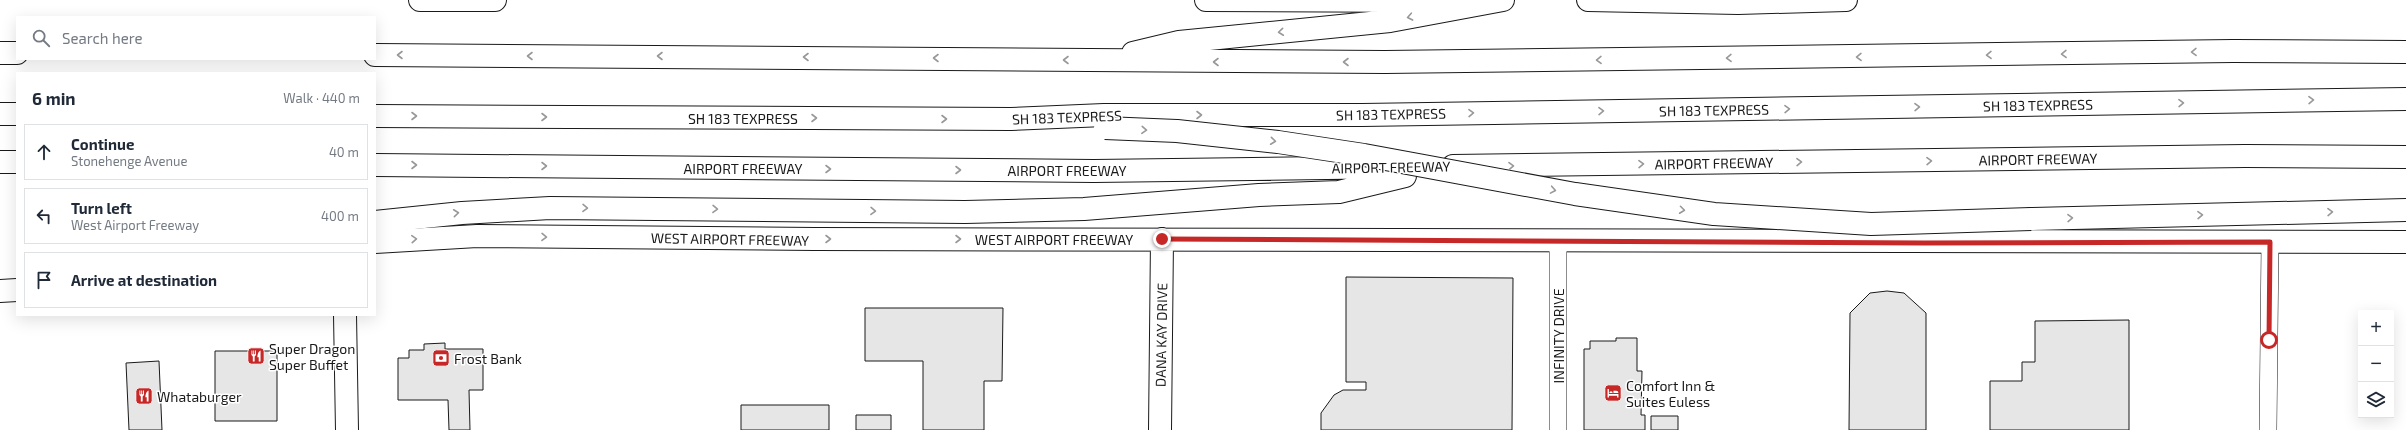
<!DOCTYPE html>
<meta charset="utf-8">
<style>
:root{--surface:#fff;--page:#f6f6f7;--text:#1f2937;--muted:#747a83;--line:#e0e1e3}
body{margin:0;font-family:"Exo 2",sans-serif;background:var(--page);color:var(--text)}
.controls{position:absolute;right:12px;bottom:12px;display:grid;overflow:hidden;border-radius:0px;box-shadow:0 4px 16px #0002}
.controls button{width:36px;height:36px;display:grid;place-items:center;padding:0;border:0;border-bottom:1px solid var(--line);background:var(--surface);color:var(--text);font:20px sans-serif}
.stop{position:absolute;width:12px;height:12px;margin:-9px;border:3px solid #c62828;border-radius:50%;background:#fff}
.stop.end{background:#c62828;border-color:#fff;box-shadow:0 1px 4px #0008}
.list{margin:0;padding:0;list-style:none}
h2{display:flex;justify-content:space-between;align-items:center;height:52px;margin:0;padding:0 16px;font-size:17px}
h2 small{font-size:13px;font-weight:400;color:var(--muted)}
.list li{display:grid;grid-template-columns:26px 1fr auto;gap:12px;align-items:center;box-sizing:border-box;height:56px;margin:0 8px 8px;padding:0 8px;border:1px solid var(--line);border-radius:0px}
.list b{display:block;font-size:15px;white-space:nowrap}
.list p{margin:0;font-size:13px;white-space:nowrap;color:var(--muted)}
.list em{font-size:13px;font-style:normal;color:var(--muted)}
.icon{flex:none;width:22px;height:22px;fill:none;stroke:currentColor;stroke-width:2;stroke-linecap:round;stroke-linejoin:round}
.map{position:relative;flex:none;width:2406px;height:430px;overflow:hidden}
.search{position:absolute;background:var(--surface);box-shadow:0 4px 16px #0002;left:16px;top:16px;width:360px;height:44px;display:flex;align-items:center;gap:10px;box-sizing:border-box;padding:0 14px;border-radius:0px;color:var(--muted);font-size:15px}
.panel{position:absolute;background:var(--surface);box-shadow:0 4px 16px #0002;left:16px;top:72px;width:360px;height:244px;border-radius:0px}
.map>svg:first-child{display:block}
</style>
<div class="map">
<svg width="2406" height="430" viewBox="0 0 2406 430">
<rect width="100%" height="100%" fill="#fff"/>
<!-- building -->
<path fill="#e6e6e6" stroke="#1a1a1a" d="M1346,277L1513,278L1512,430H1321V413L1334,395L1343,390H1366V382H1346Z
M1887,291L1904,293L1926,313V430H1849L1850,313L1870,293Z
M865,308H1003L1002,381H984V430H923V361H865Z
M2129,320V430H1990V381H2022V362H2035V321Z
M1616,338H1637V371H1642L1641,415H1645V430H1584V349H1590V341H1616Z
M445,343V349H483V390H469L470,430H449L448,400H398V358H409V350H424V344Z
M215,351H277V421H215Z
M159,361L162,430H129L126,363Z
M741,405H829V430H741Z
M856,415H891V430H856Z
M1651,416H1678V430H1651Z"/>
<g fill="none" stroke-linecap="round" stroke-linejoin="round">
<defs>
<path id="street" d="M1558,430V242
M2268,430L2270,242"/>
<path id="secondary" d="M375,242L477,236L815,239L2406,242
M0,291L17,290
M345,315L347,430
M1160,430L1162,239"/>
<path id="highway" d="M420,0H495
M1206,0L1443,1
M1588,0L1738,3L1846,0
M0,53H17
M1133,53L1179,42L1390,21L1503,0
M375,55L1385,62L2233,51L2406,52
M0,114H17
M375,116L1011,119L1104,115H1362L2406,99
M0,162H17
M375,165L1094,171L1401,167
M1453,166L2245,156L2406,157
M2031,219L2406,210
M375,222L462,213L550,208L965,212L1084,209L1259,195L1339,192L1405,176"/>
</defs>
<!-- street casing -->
<use href="#street" stroke="#1a1a1a" stroke-width="18"/>
<!-- secondary casing -->
<use href="#secondary" stroke="#1a1a1a" stroke-width="24"/>
<!-- highway casing -->
<use href="#highway" stroke="#1a1a1a" stroke-width="24"/>
<!-- street -->
<use href="#street" stroke="#fff" stroke-width="17"/>
<!-- secondary -->
<use href="#secondary" stroke="#fff" stroke-width="22"/>
<!-- highway -->
<use href="#highway" stroke="#fff" stroke-width="22"/>
<defs>
<path id="highway-bridge" d="M1105,128L1177,131L1278,142L1364,155L1575,194L1714,214L1871,224L2031,219"/>
</defs>
<!-- highway-bridge casing -->
<use href="#highway-bridge" stroke="#1a1a1a" stroke-width="24" stroke-linecap="butt"/>
<!-- highway-bridge -->
<use href="#highway-bridge" stroke="#fff" stroke-width="22"/>
</g>
<!-- one-way arrows -->
<defs><path id="oneway-chevron" d="M-2-3.5L2.5 0L-2 3.5" fill="none" stroke-width="1.6" stroke-linecap="round" stroke-linejoin="round"/></defs>
<g stroke="#989898">
<use href="#oneway-chevron" transform="translate(1410 17) rotate(169)"/>
<use href="#oneway-chevron" transform="translate(1281 32) rotate(174)"/>
<use href="#oneway-chevron" transform="translate(2194 52) rotate(179)"/>
<use href="#oneway-chevron" transform="translate(2064 54) rotate(179)"/>
<use href="#oneway-chevron" transform="translate(400 55) rotate(-180)"/>
<use href="#oneway-chevron" transform="translate(1989 55) rotate(179)"/>
<use href="#oneway-chevron" transform="translate(530 56) rotate(-180)"/>
<use href="#oneway-chevron" transform="translate(660 56) rotate(-180)"/>
<use href="#oneway-chevron" transform="translate(806 57) rotate(-180)"/>
<use href="#oneway-chevron" transform="translate(1859 57) rotate(179)"/>
<use href="#oneway-chevron" transform="translate(936 58) rotate(-180)"/>
<use href="#oneway-chevron" transform="translate(1729 58) rotate(179)"/>
<use href="#oneway-chevron" transform="translate(1066 60) rotate(-180)"/>
<use href="#oneway-chevron" transform="translate(1599 60) rotate(179)"/>
<use href="#oneway-chevron" transform="translate(1216 62) rotate(180)"/>
<use href="#oneway-chevron" transform="translate(1346 62) rotate(180)"/>
<use href="#oneway-chevron" transform="translate(2311 100) rotate(-1)"/>
<use href="#oneway-chevron" transform="translate(2181 103) rotate(-1)"/>
<use href="#oneway-chevron" transform="translate(1917 107) rotate(-1)"/>
<use href="#oneway-chevron" transform="translate(1787 109) rotate(-1)"/>
<use href="#oneway-chevron" transform="translate(1601 111) rotate(-1)"/>
<use href="#oneway-chevron" transform="translate(1471 113) rotate(-1)"/>
<use href="#oneway-chevron" transform="translate(1199 115)"/>
<use href="#oneway-chevron" transform="translate(414 116)"/>
<use href="#oneway-chevron" transform="translate(544 117)"/>
<use href="#oneway-chevron" transform="translate(814 118)"/>
<use href="#oneway-chevron" transform="translate(944 119)"/>
<use href="#oneway-chevron" transform="translate(1144 130) rotate(3)"/>
<use href="#oneway-chevron" transform="translate(1273 141) rotate(6)"/>
<use href="#oneway-chevron" transform="translate(1929 161) rotate(-1)"/>
<use href="#oneway-chevron" transform="translate(1799 162) rotate(-1)"/>
<use href="#oneway-chevron" transform="translate(1641 164) rotate(-1)"/>
<use href="#oneway-chevron" transform="translate(414 165)"/>
<use href="#oneway-chevron" transform="translate(544 166)"/>
<use href="#oneway-chevron" transform="translate(1511 166) rotate(-1)"/>
<use href="#oneway-chevron" transform="translate(828 169)"/>
<use href="#oneway-chevron" transform="translate(958 170)"/>
<use href="#oneway-chevron" transform="translate(1553 190) rotate(10)"/>
<use href="#oneway-chevron" transform="translate(585 208) rotate(1)"/>
<use href="#oneway-chevron" transform="translate(715 209) rotate(1)"/>
<use href="#oneway-chevron" transform="translate(1682 210) rotate(7)"/>
<use href="#oneway-chevron" transform="translate(873 211) rotate(1)"/>
<use href="#oneway-chevron" transform="translate(2330 212) rotate(-1)"/>
<use href="#oneway-chevron" transform="translate(456 213) rotate(-6)"/>
<use href="#oneway-chevron" transform="translate(2200 215) rotate(-1)"/>
<use href="#oneway-chevron" transform="translate(2070 218) rotate(-1)"/>
<use href="#oneway-chevron" transform="translate(544 237) rotate(1)"/>
<use href="#oneway-chevron" transform="translate(414 239) rotate(-4)"/>
<use href="#oneway-chevron" transform="translate(828 239)"/>
<use href="#oneway-chevron" transform="translate(958 239)"/>
</g>
<g fill="none" stroke-linecap="round" stroke-linejoin="round">
<!-- route -->
<path stroke="#c62828" stroke-width="5" d="M1162,239L1924,243L2270,242L2269,340"/>
</g>
<!-- icons -->
<defs>
<symbol id="restaurant-square" viewBox="-11 -11 22 22"><rect x="-9" y="-9" width="18" height="18" rx="4" fill="#c62828" stroke="#fff"/><path d="M-5-6h1v4h1v-4h1v4h1v-4h1v5L-1.5 .5V6h-2V.5L-5-1ZM5-6V6H3V1.5H1.5Q1.5-4 5-6Z" fill="#fff"/></symbol>
<symbol id="bank-square" viewBox="-11 -11 22 22"><rect x="-9" y="-9" width="18" height="18" rx="4" fill="#c62828" stroke="#fff"/><path d="M-6-4H6V4H-6ZM0-2.3a2.3 2.3 0 1 0 0 4.6a2.3 2.3 0 1 0 0-4.6Z" fill="#fff"/></symbol>
<symbol id="hotel-square" viewBox="-11 -11 22 22"><rect x="-9" y="-9" width="18" height="18" rx="4" fill="#c62828" stroke="#fff"/><path d="M-6-4.5h1.5V1H6V5H4.5V3h-9V5H-6ZM-4 0a1.8 1.8 0 1 1 3.6 0ZM.5 0V-2.5h3Q6-2.5 6 0Z" fill="#fff"/></symbol>
</defs>
<g fill-rule="evenodd">
<use href="#restaurant-square" x="246" y="346" width="20" height="20"/>
<use href="#bank-square" x="431" y="348" width="20" height="20"/>
<use href="#hotel-square" x="1603" y="383" width="20" height="20"/>
<use href="#restaurant-square" x="134" y="386" width="20" height="20"/>
</g>
<g text-anchor="middle" dominant-baseline="central" stroke-width="3" stroke-linejoin="round" paint-order="stroke">
<!-- street labels -->
<g font-size="14" fill="#1a1a1a" stroke="#fff">
<text transform="translate(2038 105) rotate(-1)">SH 183 TEXPRESS</text>
<text transform="translate(1714 110) rotate(-1)">SH 183 TEXPRESS</text>
<text transform="translate(1391 114) rotate(-1)">SH 183 TEXPRESS</text>
<text transform="translate(1067 117) rotate(-2)">SH 183 TEXPRESS</text>
<text x="743" y="118">SH 183 TEXPRESS</text>
<text transform="translate(2038 159) rotate(-1)">AIRPORT FREEWAY</text>
<text transform="translate(1714 163) rotate(-1)">AIRPORT FREEWAY</text>
<text transform="translate(1391 167) rotate(-1)">AIRPORT FREEWAY</text>
<text x="743" y="168">AIRPORT FREEWAY</text>
<text x="1067" y="170">AIRPORT FREEWAY</text>
<text transform="translate(730 239) rotate(1)">WEST AIRPORT FREEWAY</text>
<text x="1054" y="239">WEST AIRPORT FREEWAY</text>
<text transform="translate(1161 335) rotate(-89)">DANA KAY DRIVE</text>
<text transform="translate(1558 336) rotate(-90)">INFINITY DRIVE</text>
</g>
<!-- poi labels -->
<g font-size="14" fill="#1a1a1a" stroke="#fff" text-anchor="start">
<text x="269" y="348">Super Dragon<tspan x="269" dy="16">Super Buffet</tspan></text>
<text x="454" y="358">Frost Bank</text>
<text x="1626" y="385">Comfort Inn &amp;<tspan x="1626" dy="16">Suites Euless</tspan></text>
<text x="157" y="396">Whataburger</text>
</g>
</g>
</svg>
<div class="controls">
<button>+</button>
<button>−</button>
<button><svg class="icon" aria-label="layers" viewBox="0 0 24 24"><path d="M12 4l9 5-9 5-9-5zM3 14l9 5 9-5"/></svg></button>
</div>
<div class="stop" style="left:2269px;top:340px"></div>
<div class="stop end" style="left:1162px;top:239px"></div>
<div class="search"><svg class="icon" aria-label="search" viewBox="0 0 24 24"><circle cx="10" cy="10" r="6"/><path d="M15 15l6 6"/></svg>Search here</div>
<section class="panel">
<h2>6 min<small>Walk · 440 m</small></h2>
<ul class="list">
<li><svg class="icon" aria-label="ahead" viewBox="0 0 24 24"><path d="M12 20V5M6 11l6-6 6 6"/></svg><div><b>Continue</b><p>Stonehenge Avenue</p></div><em>40 m</em></li>
<li><svg class="icon" aria-label="left" viewBox="0 0 24 24"><path d="M17 20v-9H6M10 6l-5 5 5 5"/></svg><div><b>Turn left</b><p>West Airport Freeway</p></div><em>400 m</em></li>
<li><svg class="icon" aria-label="arrive" viewBox="0 0 24 24"><path d="M6 21V4h12l-3 4 3 4H6"/></svg><div><b>Arrive at destination</b></div></li>
</ul>
</section>
</div>
